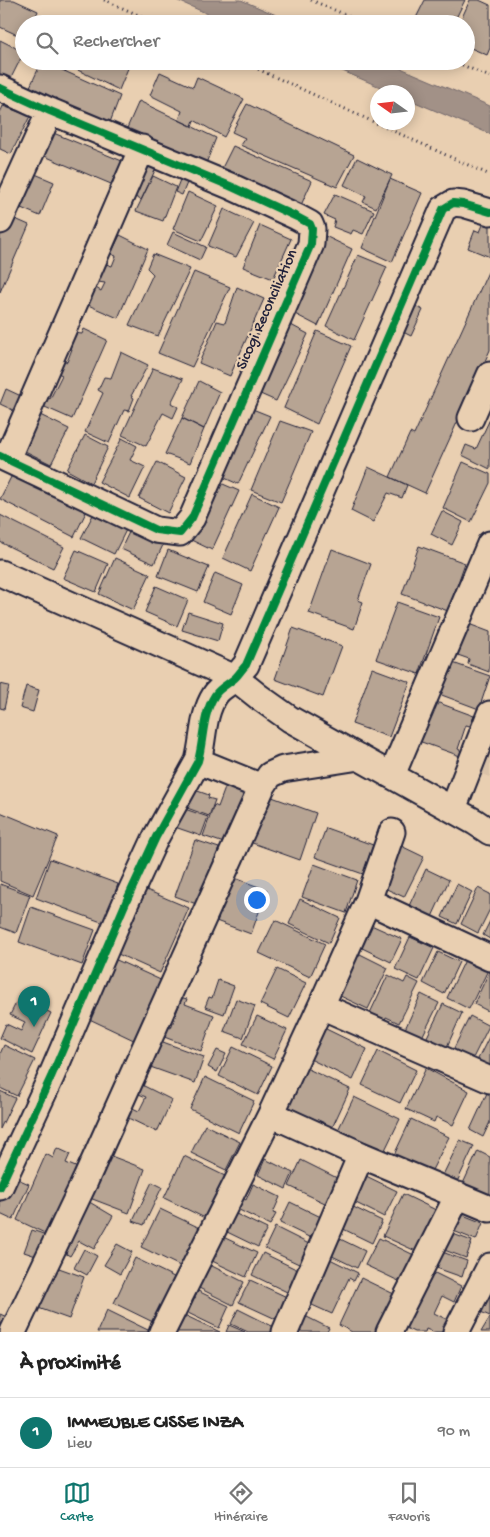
<!DOCTYPE html>
<html lang="fr">
<meta charset="utf-8">
<style>
:root{--surface:#fff;--page:#f2f2f2;--text:#222;--muted:#767676;--line:#e0e0e0;--accent:#0f766e}
body{margin:0;font-family:"Gochi Hand",sans-serif;background:var(--page);color:var(--text)}
.compass{position:absolute;left:370px;top:85px;width:45px;height:45px;border-radius:50%;background:var(--surface);box-shadow:0 2px 12px #0003;rotate:284deg}
.you{position:absolute;left:256px;top:899px;width:18px;height:18px;margin:-12px;border:4px solid #fff;border-radius:50%;background:#1a73e8;box-shadow:0 0 0 8px #1a73e833}
.badge{display:grid;place-items:center;width:32px;height:32px;border-radius:50%;background:var(--accent);color:#fff;font-size:16px;font-weight:700}
.pin{position:absolute;translate:-50% -41px;filter:drop-shadow(0 1px 2px #0008)}
.pin::after{content:'';position:absolute;top:26px;width:18px;height:15px;background:inherit;clip-path:polygon(0 0,100% 0,50% 100%)}
.list{margin:0;padding:0;list-style:none}
h2{display:flex;justify-content:space-between;align-items:center;height:65px;margin:0;padding:0 20px;font-size:21px}
h2 small{font-size:16px;font-weight:400;color:var(--muted)}
.list li{display:grid;grid-template-columns:32px 1fr auto;gap:15px;align-items:center;box-sizing:border-box;height:70px;padding:0 20px;border-top:1px solid var(--line)}
.list b{display:block;font-size:19px;white-space:nowrap}
.list p{margin:0;font-size:16px;white-space:nowrap;color:var(--muted)}
.list em{font-size:16px;font-style:normal;color:var(--muted)}
.icon{flex:none;width:28px;height:28px;fill:none;stroke:currentColor;stroke-width:2;stroke-linecap:round;stroke-linejoin:round}
.map{position:relative;flex:none;width:490px;height:1332px;overflow:hidden}
.search{position:absolute;background:var(--surface);box-shadow:0 2px 12px #0003;left:15px;right:15px;top:15px;height:55px;display:flex;align-items:center;gap:12px;box-sizing:border-box;padding:0 18px;border-radius:28px;color:var(--muted);font-size:19px}
.sheet{height:135px;background:var(--surface)}
nav{display:flex;justify-content:space-around;align-items:center;box-sizing:border-box;height:70px;border-top:1px solid var(--line);background:var(--surface);font-size:14px;color:var(--muted)}
nav a{display:grid;justify-items:center;gap:2px}
nav .on{color:var(--accent)}
.map>svg:first-child{display:block}
</style>
<div class="map">
<svg width="490" height="1332" viewBox="0 0 490 1332">
<rect width="100%" height="100%" fill="#e9cfb1"/>
<filter id="ink" filterUnits="userSpaceOnUse"><feTurbulence type="fractalNoise" baseFrequency=".02" numOctaves="2"/><feDisplacementMap in="SourceGraphic" scale="10" xChannelSelector="R" yChannelSelector="G"/><feConvolveMatrix kernelMatrix="1 2 1 2 8 2 1 2 1" color-interpolation-filters="sRGB"/></filter>
<g filter="url(#ink)">
<!-- built -->
<path fill="#dac2a8" d="M490,752V777L481,773Z"/>
<!-- water -->
<path fill="#a29187" stroke="#6f6569" d="M176,0H241L297,24H231Z
M319,61H384L490,106V134L408,99V92H392Z"/>
<!-- building -->
<path fill="#b7a493" stroke="#22223b" d="M0,0H14L38,11L33,24H24V38L0,27Z
M425,0H465L453,24H413Z
M470,0H479L490,5V48L487,55L466,46V24H459Z
M0,40L24,52L9,82L0,78Z
M42,61L120,96L109,125L28,91Z
M59,61H131L119,90Z
M160,72L193,87L197,77L244,99L224,137L194,120L192,126L179,120L182,111L150,95Z
M139,101L216,138L203,171L124,135Z
M247,104L354,155L337,187L240,145L245,138L232,132Z
M3,106L30,116L11,154L0,149V113Z
M51,132L122,161L111,184L42,155Z
M233,146L312,181L297,214L217,178Z
M357,158L392,175L376,208L363,202L366,196L344,185Z
M148,159L158,164L141,200L131,195Z
M28,171L54,182L40,216L14,205Z
M182,175L189,178L182,195L175,192Z
M153,176L176,187L163,221L136,211Z
M390,179L422,193L392,262L362,248Z
M188,192L218,206L201,241L173,229Z
M335,194L374,211L363,234L353,230L351,234L333,227L335,220L324,215Z
M224,209L254,223L236,257L208,246Z
M487,215L490,216V257L468,248L475,230L480,232Z
M11,217L29,225L0,292V229Z
M260,225L291,239L273,279L243,267Z
M173,232L206,247L200,260L167,245Z
M120,235L148,249L118,318L88,305L94,287L101,291L105,283L98,282L106,264L112,266L116,256L111,254Z
M323,235L352,249L318,326L291,312Z
M153,254L190,269L158,336L129,325L153,274L147,268Z
M358,255L387,267L354,340L326,326Z
M194,272L230,287L192,367L158,353Z
M488,272H490V350L425,493L390,477L410,433L414,435Z
M237,287L264,299L230,376L199,363L217,321L225,323Z
M411,304L423,310L411,336L399,330Z
M289,324L308,334L276,401L258,393Z
M84,329L107,340L72,419L38,404L43,394L50,399L62,375L56,372L62,359L67,362L72,349L66,348L74,333L82,334Z
M317,331L351,346L317,424L284,408Z
M121,352L148,365L131,396L134,398L129,411L124,410L109,443L85,432L103,393L98,390L104,377L111,378Z
M153,368L183,379L171,403L178,407L173,418L163,413L146,446L122,435Z
M199,381L220,392L204,429L182,418Z
M6,389L21,396L15,411L0,404Z
M250,408L270,416L238,484L218,475Z
M38,414L69,429L51,464L21,449Z
M182,418L204,429L190,463L165,454Z
M490,419V469L462,455L466,445L476,449Z
M280,421L311,432L281,502L251,490Z
M85,435L108,447L91,483L67,470Z
M122,438L137,446L130,460L145,467L130,498L99,482Z
M157,462L186,477L168,513L139,498Z
M463,462L490,474V483L471,522L443,508Z
M368,467L407,485L402,498L388,493L373,522L351,511Z
M14,471L88,508L74,537L0,499Z
M216,481L239,491L212,550L189,539Z
M252,494L279,507L250,571L223,558Z
M442,511L463,522L452,545L431,534Z
M94,513L127,528L114,554L81,538Z
M0,515L64,547L53,568L0,542Z
M131,528L164,543L154,564L121,549Z
M419,546L465,563L448,611L402,594Z
M332,549L371,564L358,600L363,602L354,629L309,613Z
M76,550L108,564L96,592L63,578Z
M168,550L209,567L198,592L158,576Z
M115,558L150,574L133,610L99,594Z
M215,573L243,585L231,614L203,602Z
M156,586L188,600L177,626L145,612Z
M397,602L439,617L419,674L376,659Z
M188,612L223,623L218,641L182,630Z
M466,623L490,632L489,672L468,664L469,659L455,654Z
M293,628L342,646L323,697L275,679Z
M450,662L490,676L479,709L439,694Z
M372,668L410,682L389,737L352,724Z
M0,684L9,686L4,709L0,708Z
M26,686L39,690L33,712L20,708Z
M431,700L474,716L470,726L466,725L458,749L462,751L460,756L416,740Z
M228,780L248,787L227,844L203,836L214,805L218,807Z
M186,787L209,795L208,798L215,800L209,816L179,805Z
M261,793L316,813L300,860L244,840Z
M176,806L208,817L201,836L169,825Z
M0,812L58,836L33,895L0,881Z
M326,828L373,845L363,874L315,857Z
M195,840L219,848L199,905L175,896Z
M395,843L424,857L404,897L380,886Z
M50,859L118,884L104,923L36,898Z
M314,864L357,880L346,913L302,897Z
M426,869L449,880L431,919L408,908Z
M224,874L267,890L251,934L208,918Z
M0,884L30,895L16,933L0,927Z
M457,884L472,892L457,924L442,917Z
M137,886L189,908L160,973L109,950Z
M478,888L490,894V909L478,933L461,924Z
M300,899L340,918L329,943L289,924Z
M31,907L95,930L82,965L19,942Z
M275,920L325,944L310,977L259,953Z
M490,921V939L483,935Z
M369,924L402,939L391,962L358,946Z
M410,937L434,948L419,980L395,969Z
M356,952L388,968L368,1009L336,994Z
M438,952L459,962L444,994L423,983Z
M110,957L165,982L138,1042L83,1016Z
M465,960L488,970L469,1009L447,998Z
M277,969L306,983L289,1018L260,1004Z
M489,972L490,973V1012L474,1004Z
M388,975L404,983L407,977L419,983L399,1023L386,1017L385,1020L370,1013Z
M218,980L234,986L224,1014L205,1007L209,997L212,998Z
M421,994L439,1003L422,1037L405,1029Z
M176,996L187,999L185,1004L214,1015L201,1051L159,1035L163,1025L171,1028L179,1005L174,1003Z
M19,997L51,1013L32,1054L0,1038L6,1024L21,1031L25,1022L10,1015Z
M236,999L255,1006L243,1038L224,1031Z
M443,1004L462,1013L446,1049L426,1039Z
M257,1016L287,1030L273,1059L243,1044Z
M470,1016L489,1026L472,1060L453,1050Z
M324,1028L367,1049L353,1080L310,1059Z
M490,1035V1067L477,1061Z
M152,1038L204,1057L195,1083L142,1064Z
M4,1045L35,1060L17,1096L0,1088V1054Z
M233,1047L272,1066L258,1095L219,1076Z
M217,1050L226,1054L217,1072L208,1067Z
M378,1051L416,1070L400,1103L362,1085Z
M306,1068L350,1089L332,1128L287,1106Z
M426,1068L469,1091L453,1125L436,1117L434,1122L406,1109Z
M205,1077L254,1101L239,1133L190,1109Z
M138,1083L172,1100L157,1132L122,1115L126,1105L139,1111L146,1097L134,1092Z
M0,1091L15,1098L0,1129Z
M487,1093L490,1095V1122L483,1137L470,1130Z
M354,1097L400,1119L384,1152L338,1130Z
M411,1119L449,1137L431,1172L394,1155Z
M205,1125L240,1142L226,1170L191,1153Z
M460,1140L474,1146L456,1184L442,1177Z
M57,1148L70,1154L66,1163L78,1168L49,1235L17,1220L46,1154L53,1158Z
M98,1151L145,1169L129,1213L82,1195Z
M478,1151L490,1157V1202L461,1188Z
M184,1156L227,1177L207,1219L164,1198Z
M265,1159L293,1173L286,1189L258,1175Z
M301,1160L339,1179L327,1204L289,1186Z
M362,1174L397,1191L384,1217L350,1200Z
M11,1176L29,1184L13,1220L0,1214V1202Z
M152,1182L162,1187L144,1225L133,1221Z
M253,1184L280,1197L273,1213L276,1214L270,1225L233,1207L239,1196L246,1200Z
M403,1194L438,1211L418,1252L383,1236Z
M86,1200L113,1216L94,1249L79,1241L70,1256L58,1249Z
M290,1202L327,1220L317,1241L280,1223Z
M345,1203L382,1221L372,1243L335,1225Z
M160,1209L200,1228L182,1267L141,1247Z
M453,1211L483,1223L476,1240L446,1228Z
M232,1212L267,1229L258,1247L223,1230Z
M275,1227L311,1245L301,1265L265,1248Z
M32,1230L46,1235L39,1257L24,1252Z
M442,1230L472,1241L466,1258L436,1247Z
M221,1236L257,1253L246,1277L210,1260Z
M334,1236L365,1251L357,1268L326,1253Z
M379,1238L416,1256L403,1283L365,1265Z
M117,1244L132,1252L120,1274L104,1265Z
M84,1249L97,1256L87,1275L74,1268Z
M434,1249L467,1261L462,1277L428,1265Z
M263,1253L298,1270L287,1292L252,1275Z
M135,1258L178,1279L157,1324L114,1303Z
M328,1258L358,1273L354,1281L349,1278L332,1314L301,1300Z
M45,1263L84,1277L69,1319L30,1305Z
M210,1265L244,1282L233,1305L199,1288Z
M427,1269L461,1286L454,1302L442,1296L434,1313L448,1320L442,1332H433L426,1329L425,1332H414L400,1325Z
M361,1278L398,1296L381,1332H352L339,1325Z
M250,1280L289,1298L278,1320L239,1302Z
M490,1280V1316L476,1310Z
M198,1291L229,1306L219,1328L188,1313Z
M238,1309L274,1327L272,1332H248L231,1324Z
M107,1310L152,1332H97Z
M178,1312L220,1332H168Z
M299,1313L329,1328L327,1332H290Z
M0,1314L7,1317L1,1332H0Z
M490,1317V1332H481Z
M229,1325L245,1332H226Z"/>
<g fill="none" stroke-linecap="round" stroke-linejoin="round">
<defs>
<path id="minor" d="M0,88L50,111L230,186L297,217L310,224L312,229L311,244L192,518L180,533L156,530L0,456
M0,221L50,111
M471,418L490,375
M7,459L142,148
M0,573L235,678L259,697L290,719L475,822L490,832
M198,761L262,787
M392,775L490,544
M453,809L490,714
M368,901L490,958
M321,1006L490,1080
M271,1114L361,1155L490,1209
M0,1187L51,1077L126,902L156,837L198,761C204,739 202,715 215,695C220,687 229,684 236,677C239,674 242,669 246,665L443,209L453,203L463,204L490,212
M13,1332L86,1179L262,787L270,775L283,769L359,757
M162,1332L271,1114L321,1006L368,901L392,832
M285,1332L361,1155
M389,1332L458,1195
M456,1332L490,1266"/>
</defs>
<!-- minor casing -->
<use href="#minor" stroke="#22223b" stroke-width="29"/>
<!-- path -->
<path stroke="#22223b" stroke-width="3" stroke-dasharray="1 4" stroke-linecap="butt" d="M104,0L159,24
M311,0L367,24
M240,61L490,175
M453,61L490,77"/>
<!-- minor -->
<use href="#minor" stroke="#e9cfb1" stroke-width="25"/>
<defs>
<path id="cycleway" d="M0,88L50,111L230,186L297,217L310,224L312,229L311,244L192,518L180,533L156,530L0,456
M0,1187L51,1077L126,902L156,837L198,761C204,739 202,715 215,695C220,687 229,684 236,677C239,674 242,669 246,665L443,209L453,203L463,204L490,212"/>
</defs>
<!-- cycleway casing -->
<use href="#cycleway" stroke="#e9cfb1" stroke-width="11"/>
<!-- cycleway -->
<use href="#cycleway" stroke="#00873e" stroke-width="8"/>
</g>
</g>
<g text-anchor="middle" dominant-baseline="central" stroke-width="4.5" stroke-linejoin="round" paint-order="stroke">
<!-- street labels -->
<g font-size="16" fill="#22223b" stroke="#e9cfb1">
<text transform="translate(268 310) rotate(-66)">Sicogi Reconciliation</text>
</g>
</g>
</svg>
<svg class="compass" viewBox="-18 -18 36 36"><path d="M0-13l5 13h-10z" fill="#e53935"/><path d="M0 13l5-13h-10z" fill="#767676"/></svg>
<div class="you"></div>
<div class="pin badge" style="left:34px;top:1027px">1</div>
<div class="search"><svg class="icon" aria-label="search" viewBox="0 0 24 24"><circle cx="10" cy="10" r="6"/><path d="M15 15l6 6"/></svg>Rechercher</div>
</div>
<section class="sheet">
<h2>À proximité<small></small></h2>
<ul class="list">
<li><span class="badge">1</span><div><b>IMMEUBLE CISSE INZA</b><p>Lieu</p></div><em>90 m</em></li>
</ul>
</section>
<nav>
<a class="on"><svg class="icon" aria-label="map" viewBox="0 0 24 24"><path d="M3 6l6-2 6 2 6-2v14l-6 2-6-2-6 2zM9 4v14M15 6v14"/></svg>Carte</a>
<a><svg class="icon" aria-label="directions" viewBox="0 0 24 24"><path d="M12 3l9 9-9 9-9-9zM9 14v-3h6M13 9l2 2-2 2"/></svg>Itinéraire</a>
<a><svg class="icon" aria-label="saved" viewBox="0 0 24 24"><path d="M7 4h10v16l-5-4-5 4z"/></svg>Favoris</a>
</nav>
